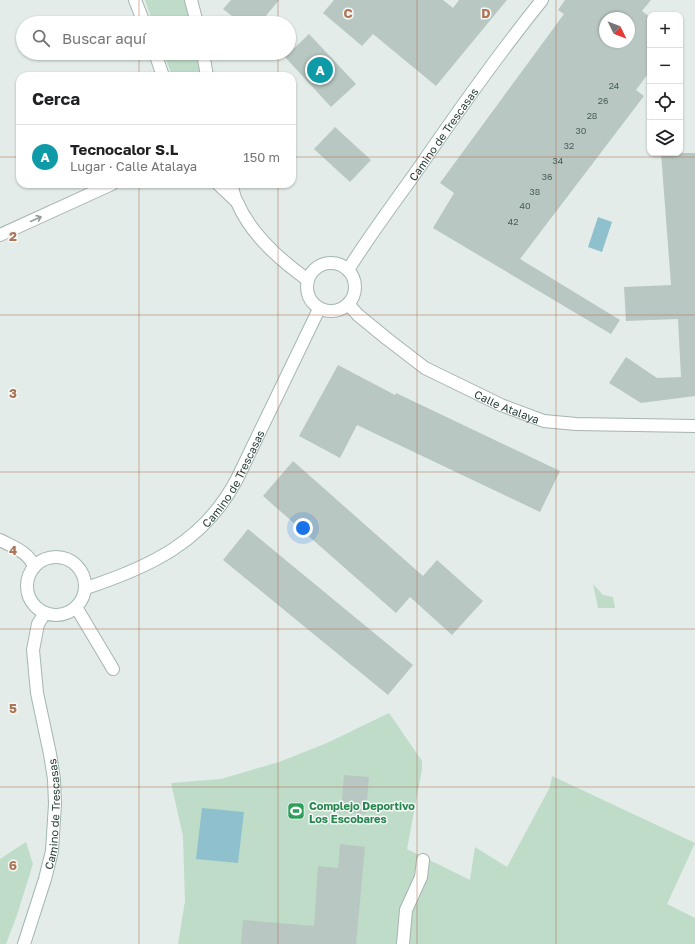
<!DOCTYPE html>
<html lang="es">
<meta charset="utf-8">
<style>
:root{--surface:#fff;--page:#f6f6f6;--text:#202124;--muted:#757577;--line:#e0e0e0;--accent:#db2777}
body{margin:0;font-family:"Golos Text",sans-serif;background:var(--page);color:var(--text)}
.controls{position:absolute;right:12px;top:12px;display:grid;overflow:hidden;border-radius:8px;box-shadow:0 1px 3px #0004}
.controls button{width:36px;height:36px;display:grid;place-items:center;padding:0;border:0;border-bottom:1px solid var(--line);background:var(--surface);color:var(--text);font:20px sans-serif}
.compass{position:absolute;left:599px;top:12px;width:36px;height:36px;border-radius:50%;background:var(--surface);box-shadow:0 1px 3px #0004;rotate:133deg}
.you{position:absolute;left:303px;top:528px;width:14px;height:14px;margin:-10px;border:3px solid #fff;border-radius:50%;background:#1a73e8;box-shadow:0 0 0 6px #1a73e833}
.badge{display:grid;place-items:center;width:26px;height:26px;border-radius:50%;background:var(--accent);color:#fff;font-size:13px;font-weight:700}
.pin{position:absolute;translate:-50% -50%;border:2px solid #fff;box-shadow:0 1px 4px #0006}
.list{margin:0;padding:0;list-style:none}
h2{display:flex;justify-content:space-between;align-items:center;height:52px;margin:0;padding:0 16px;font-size:17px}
h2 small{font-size:13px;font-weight:400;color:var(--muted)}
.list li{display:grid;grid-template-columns:26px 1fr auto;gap:12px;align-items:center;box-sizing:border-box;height:64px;padding:0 16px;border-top:1px solid var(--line)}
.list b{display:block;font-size:15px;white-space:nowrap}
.list p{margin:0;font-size:13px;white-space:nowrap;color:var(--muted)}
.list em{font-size:13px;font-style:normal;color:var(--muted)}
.icon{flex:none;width:22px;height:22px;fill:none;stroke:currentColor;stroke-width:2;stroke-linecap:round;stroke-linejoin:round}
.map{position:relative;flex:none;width:695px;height:944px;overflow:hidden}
.search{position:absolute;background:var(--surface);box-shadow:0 1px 3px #0004;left:16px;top:16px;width:280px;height:44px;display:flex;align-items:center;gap:10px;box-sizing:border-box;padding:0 14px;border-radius:22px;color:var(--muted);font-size:15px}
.panel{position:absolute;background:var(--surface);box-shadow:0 1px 3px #0004;left:16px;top:72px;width:280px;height:116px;border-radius:12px}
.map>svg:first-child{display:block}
</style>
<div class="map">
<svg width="695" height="944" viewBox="0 0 695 944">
<rect width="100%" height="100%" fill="#e3ece9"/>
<!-- green -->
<path fill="#bedcc8" d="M145,0H186L193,23H153Z
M164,53H199L203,76H172Z
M593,584L603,595L613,597L615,608H598Z
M389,713L422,761V769L407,849L470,880L475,847L507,867L550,787L552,776L695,843L667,904L695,918V944H178L185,901L183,836L171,783L221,779L279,762L327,743Z
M26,842L33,864L17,915L6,944H0V859Z"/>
<!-- water -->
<path fill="#8fc0cd" d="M598,217L612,222L602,252L588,247Z
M202,808L244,812L238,863L196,859Z"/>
<!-- building -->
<path fill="#b9c7c2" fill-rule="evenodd" d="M231,0H279L260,23H241L223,9Z
M334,0H443L453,8L459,0H507L436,86L373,34L362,46L323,13Z
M565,0H651L642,11L650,17V71L636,90L644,96L520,259L620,320L611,334L433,228L454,193L440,183L564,14L558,10ZM605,18H629V42H605Z
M309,34L356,84L331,107L285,57Z
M335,127L371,160L350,182L314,149Z
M661,153H695V396L641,403L609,383L626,357L657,378L681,377L678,319L626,321L624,287L671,285Z
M338,365L395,395L396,393L560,471L540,512L357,425L340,458L299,436Z
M293,461L423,576L437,560L483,601L452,635L410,597L396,613L263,496Z
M248,529L413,665L388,695L223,560Z
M344,775L369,777L366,814L341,812Z
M340,844L365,847L356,944H241L243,920L314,926L318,866L338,868Z"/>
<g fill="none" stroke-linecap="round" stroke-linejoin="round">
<defs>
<g id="street">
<path d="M135,0L144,23"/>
<path d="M191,0L197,23"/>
<path d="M155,53L163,76"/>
<path d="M203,53L207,76"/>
<path d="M218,184L236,201"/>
<path d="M231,184C233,190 234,197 237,202C251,235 280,260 308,280"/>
<path d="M0,235L112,184"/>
<path id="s1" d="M348,304L358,315L386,338L425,368L501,405L544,421L576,424L695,426"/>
<path d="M0,540C13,547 29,552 34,567"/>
<path d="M76,607L113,669"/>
<path d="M403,944L406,910L421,877L423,860"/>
</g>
<g id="secondary">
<circle cx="331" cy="287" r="24"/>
<path id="s2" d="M348,270C371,233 398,198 423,162C461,107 500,52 542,0"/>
<circle cx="56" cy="586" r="29"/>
<path id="s3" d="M86,588C150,567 204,542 237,479L319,309"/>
<path id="s4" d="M24,944L45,879L52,851L55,804L54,779L50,754L37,693L33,650L38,624L45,613"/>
</g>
</defs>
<!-- street casing -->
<use href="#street" stroke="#a6b4b0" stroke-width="14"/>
<!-- secondary casing -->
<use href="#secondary" stroke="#a2b7b1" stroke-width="14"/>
<!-- street -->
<use href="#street" stroke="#fff" stroke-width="12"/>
<!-- secondary -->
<use href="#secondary" stroke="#fff" stroke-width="12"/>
</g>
<!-- one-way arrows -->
<defs><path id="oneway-shaft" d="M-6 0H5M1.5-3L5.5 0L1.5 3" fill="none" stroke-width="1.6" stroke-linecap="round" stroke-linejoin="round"/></defs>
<use stroke="#929e9b" href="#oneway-shaft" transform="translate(36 219) rotate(-24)"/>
<!-- grid -->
<path fill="none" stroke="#ae7557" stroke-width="1" stroke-opacity="0.55" d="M139,0V23M278,0V23M417,0V944M556,0V944M139,53V76M278,53V76M0,157H20M292,157H695M139,184V944M278,184V944M0,315H695M0,472H695M0,629H695M0,787H695"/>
<!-- icons -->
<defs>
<symbol id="stadium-square" viewBox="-11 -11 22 22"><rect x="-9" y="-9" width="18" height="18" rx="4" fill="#2e9e5b" stroke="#f4f9f7"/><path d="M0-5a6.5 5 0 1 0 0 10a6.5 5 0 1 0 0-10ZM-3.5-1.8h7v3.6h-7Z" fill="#fff"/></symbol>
</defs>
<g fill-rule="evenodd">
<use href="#stadium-square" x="286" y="801" width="20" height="20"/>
</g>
<g text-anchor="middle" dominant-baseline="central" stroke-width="3" stroke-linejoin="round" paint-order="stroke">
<!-- number labels -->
<g font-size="9" fill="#495f5a">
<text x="614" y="85">24</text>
<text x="603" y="100">26</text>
<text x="592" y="115">28</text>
<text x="581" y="130">30</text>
<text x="569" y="145">32</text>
<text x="558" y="160">34</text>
<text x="547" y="176">36</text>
<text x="535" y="191">38</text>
<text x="525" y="205">40</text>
<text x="513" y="221">42</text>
</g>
<!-- street labels -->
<g font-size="11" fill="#243c37" stroke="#f4f9f7">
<text stroke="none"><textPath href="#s2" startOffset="166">Camino de Trescasas</textPath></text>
<text stroke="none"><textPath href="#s1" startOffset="191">Calle Atalaya</textPath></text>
<text stroke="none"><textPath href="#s3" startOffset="190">Camino de Trescasas</textPath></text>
<text stroke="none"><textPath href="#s4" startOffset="134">Camino de Trescasas</textPath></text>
</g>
<!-- leisure labels -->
<g font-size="11" font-weight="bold" fill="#27864d" stroke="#f4f9f7" text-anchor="start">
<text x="309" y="805">Complejo Deportivo<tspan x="309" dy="13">Los Escobares</tspan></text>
</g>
</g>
<g font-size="13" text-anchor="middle" font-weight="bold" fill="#ae7557" stroke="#f4f9f7" stroke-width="3" stroke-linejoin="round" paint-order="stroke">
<text x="348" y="18">C</text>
<text x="486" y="18">D</text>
<text x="13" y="241">2</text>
<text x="13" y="398">3</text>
<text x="13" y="555">4</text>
<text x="13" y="713">5</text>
<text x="13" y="870">6</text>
</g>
</svg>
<div class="controls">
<button>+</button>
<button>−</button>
<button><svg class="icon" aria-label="locate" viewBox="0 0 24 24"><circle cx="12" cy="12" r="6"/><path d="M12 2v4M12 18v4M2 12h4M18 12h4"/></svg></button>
<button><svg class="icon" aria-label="layers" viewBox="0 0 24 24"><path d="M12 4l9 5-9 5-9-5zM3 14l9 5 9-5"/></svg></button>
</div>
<svg class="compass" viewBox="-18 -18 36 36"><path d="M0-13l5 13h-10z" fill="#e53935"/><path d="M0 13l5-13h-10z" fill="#757577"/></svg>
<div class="you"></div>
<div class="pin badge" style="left:320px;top:70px;background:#0f9aa8">A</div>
<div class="search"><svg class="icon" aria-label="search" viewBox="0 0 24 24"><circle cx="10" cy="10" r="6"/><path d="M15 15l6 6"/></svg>Buscar aquí</div>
<section class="panel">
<h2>Cerca<small></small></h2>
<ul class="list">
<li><span class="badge" style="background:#0f9aa8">A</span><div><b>Tecnocalor S.L</b><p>Lugar · Calle Atalaya</p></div><em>150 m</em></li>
</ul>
</section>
</div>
